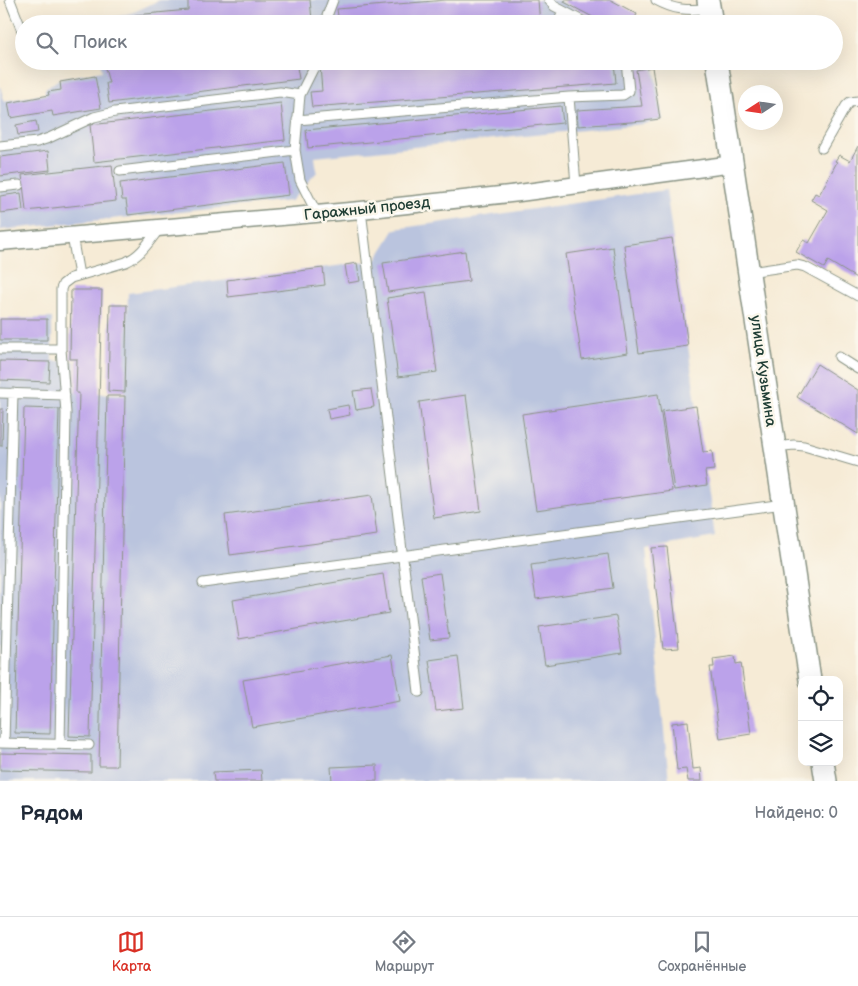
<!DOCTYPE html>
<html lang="ru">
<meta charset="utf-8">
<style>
:root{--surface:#fff;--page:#f6f6f7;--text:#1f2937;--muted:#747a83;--line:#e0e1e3;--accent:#d93025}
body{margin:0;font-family:"Balsamiq Sans",sans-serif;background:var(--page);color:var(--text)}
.controls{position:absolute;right:15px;bottom:15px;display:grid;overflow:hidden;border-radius:10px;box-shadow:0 5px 20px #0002}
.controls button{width:45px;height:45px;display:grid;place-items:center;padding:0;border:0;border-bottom:1px solid var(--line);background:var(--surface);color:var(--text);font:25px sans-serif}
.compass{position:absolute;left:738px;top:85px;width:45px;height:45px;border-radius:50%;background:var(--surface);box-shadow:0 5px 20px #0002;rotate:258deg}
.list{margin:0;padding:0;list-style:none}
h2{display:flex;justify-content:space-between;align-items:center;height:65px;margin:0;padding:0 20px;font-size:21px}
h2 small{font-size:16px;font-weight:400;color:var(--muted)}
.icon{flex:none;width:28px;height:28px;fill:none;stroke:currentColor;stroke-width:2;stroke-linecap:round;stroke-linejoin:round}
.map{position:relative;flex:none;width:858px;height:781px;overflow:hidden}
.search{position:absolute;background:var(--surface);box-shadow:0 5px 20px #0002;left:15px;right:15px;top:15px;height:55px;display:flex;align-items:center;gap:12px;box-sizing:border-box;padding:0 18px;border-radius:28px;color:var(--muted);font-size:19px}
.sheet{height:135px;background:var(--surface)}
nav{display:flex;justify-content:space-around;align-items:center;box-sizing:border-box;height:70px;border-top:1px solid var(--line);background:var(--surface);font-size:14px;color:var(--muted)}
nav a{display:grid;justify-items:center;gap:2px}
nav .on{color:var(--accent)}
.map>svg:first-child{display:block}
</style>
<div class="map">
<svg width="858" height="781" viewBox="0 0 858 781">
<rect width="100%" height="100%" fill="#fbf7ec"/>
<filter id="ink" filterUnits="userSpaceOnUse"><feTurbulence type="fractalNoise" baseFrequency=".02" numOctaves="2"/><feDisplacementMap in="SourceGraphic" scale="10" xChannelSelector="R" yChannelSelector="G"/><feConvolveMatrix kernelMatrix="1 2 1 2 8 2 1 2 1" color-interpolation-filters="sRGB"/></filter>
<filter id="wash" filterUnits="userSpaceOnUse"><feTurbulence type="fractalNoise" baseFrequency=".0096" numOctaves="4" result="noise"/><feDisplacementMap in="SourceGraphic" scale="20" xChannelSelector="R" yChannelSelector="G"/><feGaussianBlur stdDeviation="1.12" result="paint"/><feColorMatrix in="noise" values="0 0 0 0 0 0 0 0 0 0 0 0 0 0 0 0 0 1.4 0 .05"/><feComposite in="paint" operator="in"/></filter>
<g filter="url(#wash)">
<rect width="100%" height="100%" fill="#f6ebd6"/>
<!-- industrial -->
<path fill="#bac4de" d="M160,0H558L603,24H91L134,12Z
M100,61H633L635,68L654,66L663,120L643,124L315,157L317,172L291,201L0,230V86L4,101L45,94V89L59,79L102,71Z
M666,190L715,537L646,549L669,781H0V319L52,318V361H75V393L125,394L128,293L375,261L395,229Z"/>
<g id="blocks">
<!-- building -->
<path fill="#bba2ea" d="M188,0H310L312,20L274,24H125L124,19L135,16V15L188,10Z
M446,0H538L540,24H339L337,9Z
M565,0H611L637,14L632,24H606L564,2Z
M115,19L116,24H98V23Z
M103,61H118L119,65L146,61H296L299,79L109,103L106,83H109Z
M386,61H614L616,83L312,107L310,92L322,91L320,66Z
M652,67L660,119L644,121L578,126L577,110L642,106L636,70Z
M95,76L101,108L53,116L52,111L11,118L8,103L49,95L48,92L61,90L60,82Z
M281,103L285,140L94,162L90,125Z
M561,106L563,123L308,148L306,130Z
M36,121L38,132L18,135L16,125Z
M858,146V279L828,261L824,268L796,252L803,240L809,243L828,210L811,200L815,193L819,195L837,162L835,161L839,155L850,161Z
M48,151L50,170L0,176V157Z
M285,163L289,195L128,215L126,200H122L120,183Z
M112,165L116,201L26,211L22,175Z
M21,193L23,210L0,213V196Z
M672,238L688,346L639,353L624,245Z
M613,247L628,353L582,360L566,254Z
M465,251L469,281L388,292L383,263Z
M357,263L360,281L348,283L345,265Z
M323,268L325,285L228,297L227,280Z
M71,290H102L90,737L69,736L79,393H76L77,359H70Z
M426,292L437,372L398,377L387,298Z
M110,305H127L125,392L108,391Z
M0,319H47V340H0Z
M0,361L50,362L49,382L0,380Z
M817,364L858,390V434L797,397Z
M371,389L374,407L356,410L353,391Z
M658,394L672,491L536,510L522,414Z
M466,395L481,511L434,518L419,402Z
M107,396H125L117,766H99Z
M348,405L350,415L329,419L327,409Z
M696,406L703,452L712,451L714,470L705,471L707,485L674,490L662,411Z
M24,408L59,409L50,734L15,733Z
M0,409H3L2,446H0Z
M372,495L377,535L230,555L225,515Z
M667,547L679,648L663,649L651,548Z
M608,554L613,588L536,599L531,565Z
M440,573L449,638L430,640L421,576Z
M383,574L389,613L239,639L233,600Z
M616,616L622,653L545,665L539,627Z
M392,655L400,701L252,727L243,680Z
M458,656L464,708L436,711L429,660Z
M735,656L736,664L741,663L751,734L720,739L710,667H714L713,659Z
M688,721L693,769L701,768L702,781H688L686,769L677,770L672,723Z
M0,753L91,755V772L0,770Z
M377,765V781H332L331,767Z
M261,770L262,781H214L213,772Z"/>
</g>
</g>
<g filter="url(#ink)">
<use href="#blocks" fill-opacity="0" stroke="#8a9485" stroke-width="1"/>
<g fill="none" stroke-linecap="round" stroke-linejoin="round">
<defs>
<path id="service" d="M10,0L24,36
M549,0L554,6L588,24
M656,0C676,11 687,10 709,9
M324,24L333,0
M557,24L563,11
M569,97L576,185
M297,120L569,97L623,95L629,91L626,61
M0,146L37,142L49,138L94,117L115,112L280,92L300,95
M822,148L846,106L850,102L858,101
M120,171L295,150
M0,187L19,185
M361,210L419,692
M317,214L300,180L295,150L300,95L317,61
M72,236L79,275
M749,272L797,265L805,267L858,296
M0,349H61
M839,357L858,369
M0,393L65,395
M775,447L794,445L804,446L858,462
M203,583L783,504
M0,743L89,745
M4,743L13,393
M60,744L66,413L61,349V289L63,284L71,278L126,262C141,255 149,242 159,229"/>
<path id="minor" d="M0,242L361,210L519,193L733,164"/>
<path id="tertiary" d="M708,0L712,24
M717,61L810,680
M823,762L826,781"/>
</defs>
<!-- service casing -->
<use href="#service" stroke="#8a9485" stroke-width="11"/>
<!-- minor casing -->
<use href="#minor" stroke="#8a9485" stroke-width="19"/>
<!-- tertiary casing -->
<use href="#tertiary" stroke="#8a9485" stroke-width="24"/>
<!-- service -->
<use href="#service" stroke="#fff" stroke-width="9"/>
<!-- minor -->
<use href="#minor" stroke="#fff" stroke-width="16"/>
<!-- tertiary -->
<use href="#tertiary" stroke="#fff" stroke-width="21"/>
</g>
</g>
<g text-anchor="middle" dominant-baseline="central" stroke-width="5" stroke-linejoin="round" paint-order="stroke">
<!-- street labels -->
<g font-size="15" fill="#1f3d34" stroke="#fbf7ec">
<text transform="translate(367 209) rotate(-6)">Гаражный проезд</text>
<text transform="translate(763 371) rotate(82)">улица Кузьмина</text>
</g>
</g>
</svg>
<div class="controls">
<button><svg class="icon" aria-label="locate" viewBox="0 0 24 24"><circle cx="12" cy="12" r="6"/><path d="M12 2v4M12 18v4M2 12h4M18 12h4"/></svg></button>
<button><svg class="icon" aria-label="layers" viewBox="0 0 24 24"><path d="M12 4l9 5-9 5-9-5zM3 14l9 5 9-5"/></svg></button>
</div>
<svg class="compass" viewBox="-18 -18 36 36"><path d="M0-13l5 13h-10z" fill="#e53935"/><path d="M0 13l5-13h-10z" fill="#747a83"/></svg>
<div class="search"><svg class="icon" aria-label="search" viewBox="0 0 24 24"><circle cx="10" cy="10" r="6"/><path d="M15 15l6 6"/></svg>Поиск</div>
</div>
<section class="sheet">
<h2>Рядом<small>Найдено: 0</small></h2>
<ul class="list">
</ul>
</section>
<nav>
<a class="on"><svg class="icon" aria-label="map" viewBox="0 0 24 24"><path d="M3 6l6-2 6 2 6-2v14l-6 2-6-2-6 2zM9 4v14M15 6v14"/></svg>Карта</a>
<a><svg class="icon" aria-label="directions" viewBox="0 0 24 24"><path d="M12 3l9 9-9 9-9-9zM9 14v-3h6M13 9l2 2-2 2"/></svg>Маршрут</a>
<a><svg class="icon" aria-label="saved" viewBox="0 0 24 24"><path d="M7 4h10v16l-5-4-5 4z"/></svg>Сохранённые</a>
</nav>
